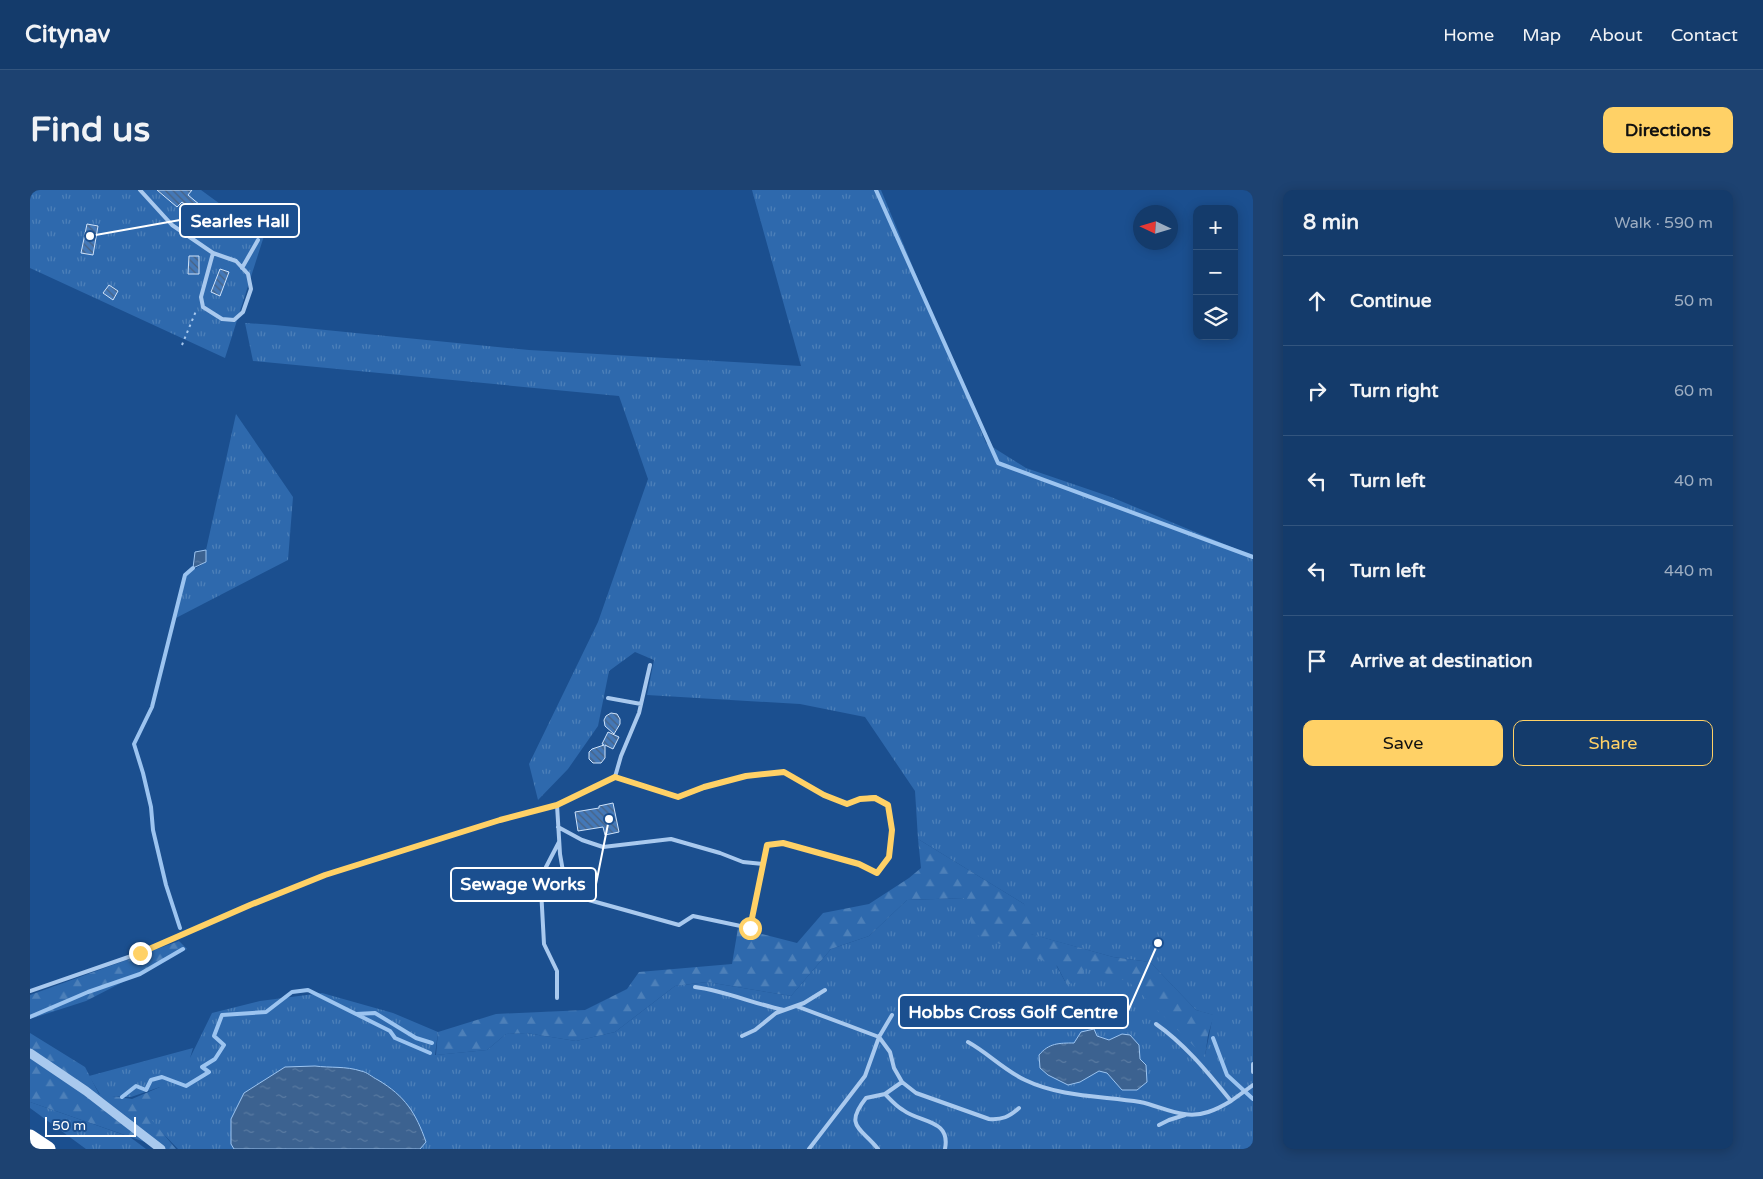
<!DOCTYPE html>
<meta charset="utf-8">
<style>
:root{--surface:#143b6b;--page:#1d4271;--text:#f1f3f6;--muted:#9dadc1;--line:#33557e;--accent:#ffd166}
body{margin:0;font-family:"Varela Round",sans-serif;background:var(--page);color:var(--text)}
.controls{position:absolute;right:15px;top:15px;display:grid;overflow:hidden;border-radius:10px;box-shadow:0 2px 12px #0003}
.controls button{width:45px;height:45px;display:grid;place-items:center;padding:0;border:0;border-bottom:1px solid var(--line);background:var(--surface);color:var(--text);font:25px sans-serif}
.compass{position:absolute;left:1103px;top:15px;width:45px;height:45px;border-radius:50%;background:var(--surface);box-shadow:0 2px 12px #0003;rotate:274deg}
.scale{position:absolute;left:15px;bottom:12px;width:91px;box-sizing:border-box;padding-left:5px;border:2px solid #fff;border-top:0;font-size:14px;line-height:18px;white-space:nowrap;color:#fff;-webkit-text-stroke:4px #1b4f8f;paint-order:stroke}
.stop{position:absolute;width:15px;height:15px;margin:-11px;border:4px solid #ffd166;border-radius:50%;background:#fff}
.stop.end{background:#ffd166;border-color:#fff;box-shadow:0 1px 5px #0008}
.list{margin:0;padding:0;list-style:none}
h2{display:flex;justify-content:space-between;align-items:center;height:65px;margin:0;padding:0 20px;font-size:21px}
h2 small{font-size:16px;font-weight:400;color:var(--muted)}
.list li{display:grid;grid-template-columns:32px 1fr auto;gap:15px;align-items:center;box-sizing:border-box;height:90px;padding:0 20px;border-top:1px solid var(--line)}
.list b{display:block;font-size:19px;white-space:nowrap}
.list em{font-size:16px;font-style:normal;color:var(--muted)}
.actions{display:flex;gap:10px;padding:15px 20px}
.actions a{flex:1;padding:11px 0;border:1px solid var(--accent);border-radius:10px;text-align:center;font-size:18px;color:var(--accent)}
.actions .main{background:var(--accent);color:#111}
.icon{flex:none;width:28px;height:28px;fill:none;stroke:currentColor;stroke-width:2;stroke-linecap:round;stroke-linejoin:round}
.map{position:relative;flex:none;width:1223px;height:959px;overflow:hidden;border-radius:10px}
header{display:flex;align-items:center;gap:30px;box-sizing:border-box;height:70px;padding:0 25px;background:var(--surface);border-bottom:1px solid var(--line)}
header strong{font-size:24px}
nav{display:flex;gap:28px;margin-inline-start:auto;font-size:18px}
.intro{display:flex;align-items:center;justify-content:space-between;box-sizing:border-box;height:120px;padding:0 30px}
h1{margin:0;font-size:35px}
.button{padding:12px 22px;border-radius:10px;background:var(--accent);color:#111;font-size:18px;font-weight:700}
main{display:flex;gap:30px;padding:0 30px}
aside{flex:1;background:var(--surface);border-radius:10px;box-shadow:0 2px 12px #0003}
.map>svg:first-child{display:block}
</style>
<header>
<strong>Citynav</strong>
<nav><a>Home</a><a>Map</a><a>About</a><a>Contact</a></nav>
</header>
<div class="intro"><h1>Find us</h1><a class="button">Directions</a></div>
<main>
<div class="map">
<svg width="1223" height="959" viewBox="0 0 1223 959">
<defs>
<pattern id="grass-tufts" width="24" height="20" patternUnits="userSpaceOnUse" patternTransform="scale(1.25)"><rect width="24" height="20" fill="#2e69ad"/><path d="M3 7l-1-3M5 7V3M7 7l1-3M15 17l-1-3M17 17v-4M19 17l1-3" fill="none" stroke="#4d80b9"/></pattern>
<pattern id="forest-firs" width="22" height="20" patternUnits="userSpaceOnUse" patternTransform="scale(1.25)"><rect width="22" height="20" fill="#2e69ad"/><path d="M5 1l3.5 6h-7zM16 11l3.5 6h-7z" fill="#4d80b9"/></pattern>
<pattern id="water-ripples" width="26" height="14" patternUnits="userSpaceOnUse" patternTransform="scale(1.25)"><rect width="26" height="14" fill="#3c6290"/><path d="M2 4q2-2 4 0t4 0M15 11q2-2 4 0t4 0" fill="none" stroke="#597aa1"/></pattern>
<pattern id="building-back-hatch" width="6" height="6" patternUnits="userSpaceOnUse" patternTransform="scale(1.25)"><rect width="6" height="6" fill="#4478b7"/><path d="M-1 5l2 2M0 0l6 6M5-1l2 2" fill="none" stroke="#486282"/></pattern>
</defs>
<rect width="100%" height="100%" fill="#1b4f8f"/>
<!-- grass -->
<path fill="url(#grass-tufts)" d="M0,0H171L234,46L195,168L0,78Z
M722,0H851L956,253L996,278L1081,307L1223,366V959H148L118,928L130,897L101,907L71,906L59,886L163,858L160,868L182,823L230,811L292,803L363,823L408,842L405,865L457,860L476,844L496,843L546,851L585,842L645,796L677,792L761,806L801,759L839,746L877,710L934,708L1025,773L1037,795L1055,775L1099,791L1175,866L1183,825L1166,820L1120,772L1083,767L1000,744L994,714L888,649L885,601L835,527L770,514L617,505L624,470L605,462L579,481L568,536L538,579L508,610L499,574L568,432L618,289L589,206L223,171L215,133L245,135L499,160L771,176Z
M206,224L263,307L258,370L144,429L155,385L176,372V360Z
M0,912L100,947L116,959H56L0,918Z"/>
<!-- forest -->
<path fill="url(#forest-firs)" d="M888,649L994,714L1002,729L1001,744L1083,767L1120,772L1166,820L1184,825L1178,845L1175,867L1099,792L1055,776L1052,790L1037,795L1027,776L944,744L934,708L877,710L839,746L801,759L761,806L677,792L645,796L585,842L546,851L496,843L476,844L457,860L406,865L408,842L466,824L555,820L597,799L609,782L702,774L708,738L767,753L793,723L839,714L879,688L891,678Z
M149,751L157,759L56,811L0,829V805Z
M0,843L55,877L69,904L102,909L130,897L132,906L121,929L146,959H135L0,912Z"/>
<!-- water -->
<path fill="url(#water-ripples)" stroke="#9cc4f0" d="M176,360V372L163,378L165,362Z
M1064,839L1067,846L1079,850L1092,844L1100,845L1109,855L1110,869L1116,875L1117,892L1107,900H1092L1077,883L1069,881L1050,892L1038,895L1018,885L1010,878L1009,865C1019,853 1029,853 1044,853L1051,842Z
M285,876C300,878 316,876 331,881C337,882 342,887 348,890C375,906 386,923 396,952L390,959H204L201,954V929L214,903L255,877Z"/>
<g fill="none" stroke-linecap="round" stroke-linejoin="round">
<!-- stream -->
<path stroke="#9cc4f0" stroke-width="4" d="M846,0L968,273L1223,367
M150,738L136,695L123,640L121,617L113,583L104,554L122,517L155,385L163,378
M328,825L360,841L365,848L400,863
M0,827L58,802L110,784L153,759
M1183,848L1197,885L1223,909
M92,907L106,896L116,900L121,890L132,887L156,896L179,882L172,877L185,869L194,855L184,846L192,825L236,822L262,802L278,800L326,824L345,823L386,848L402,853"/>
</g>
<!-- building -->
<path fill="url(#building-back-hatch)" stroke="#cfe3fa" d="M127,0H162L158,5L188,30L182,37L152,12L147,17Z
M57,34L68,36L63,65L51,63Z
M159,66H169V84H158Z
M190,79L199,82L190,106L181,102Z
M79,95L88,101L83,110L73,103Z
M581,523L587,524L590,529V534L584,544L575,536L574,530L576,526Z
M578,542L589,547L583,559L575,555V568L571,573H563L559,569V562L562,559L574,555L572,554Z
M583,613L589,642L575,645L573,637L548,641L545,622L569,618V616Z"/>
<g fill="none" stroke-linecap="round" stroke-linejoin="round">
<!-- path -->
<path stroke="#a9c9ee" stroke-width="2" stroke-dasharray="2.5 4" stroke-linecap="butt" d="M152,155L166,121"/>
<!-- service -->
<path stroke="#a9c9ee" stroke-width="4" d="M110,0L142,35L183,63L206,71L218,84L221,99L213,122L204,130L192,129L173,117L171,107L183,63
M212,78L228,50
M578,508L611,514
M585,587L591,566L609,523L620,475
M528,637L552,650L573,657L641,649L690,663L713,672L733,674
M665,797C696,801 724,814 754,820
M0,801L110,763L220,715L295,685L470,630L527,615L585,587L648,607L675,597L716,586L754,582L794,605L817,614L830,609L845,607L858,615L862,640L859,667L847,683L829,674L753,653L737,655L720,738L663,726L649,735L537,704L530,664L527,615
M527,808V781L514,754L511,699L516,677L529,652
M766,816L849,847L860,862L864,878L872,892L886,903L959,929C972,930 979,927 989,918
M712,846L725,840L746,823L774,813L795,800
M938,852C958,863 974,880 995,890C1030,907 1072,906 1110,912C1125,915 1139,922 1154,924C1171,927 1186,920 1201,911C1178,883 1156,855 1126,834
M1223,874V882
M855,904C860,909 866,916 873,920C890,933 921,929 915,959
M1201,911L1223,895
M1129,935L1139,930L1155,925
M779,959L835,886L849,847L862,825
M848,959C832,938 813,937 836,908L855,904L872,892"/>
<!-- tertiary -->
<path stroke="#a9c9ee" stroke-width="9" d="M0,863L56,901L131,959"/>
<!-- motorway -->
<path stroke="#fff" stroke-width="15" d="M0,947L18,959"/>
</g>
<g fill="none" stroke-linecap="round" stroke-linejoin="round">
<!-- route -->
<path stroke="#ffd166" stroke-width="6" d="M110,763L220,715L295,685L470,630L527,615L585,587L648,607L674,597L716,586L754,582L794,605L817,614L830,609L845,608L858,615L862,640L859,667L847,683L829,674L753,653L737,655L720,738"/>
</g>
<!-- callouts -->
<path fill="none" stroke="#fff" stroke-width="2" d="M60 46L150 30M579 629L566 694M1128 753L1098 821"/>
<g fill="#fff" stroke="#1b4f8f" stroke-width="2">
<circle cx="60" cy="46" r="5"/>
<circle cx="579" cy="629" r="5"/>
<circle cx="1128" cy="753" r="5"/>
</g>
<g fill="#1b4f8f" stroke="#fff" stroke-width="2">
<rect x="150" y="14" width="119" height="33" rx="5"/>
<rect x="421" y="678" width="145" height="33" rx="5"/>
<rect x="869" y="805" width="229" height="33" rx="5"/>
</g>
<g font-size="18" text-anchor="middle" font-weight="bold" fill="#fff">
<text x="210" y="37">Searles Hall</text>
<text x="493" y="700">Sewage Works</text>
<text x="983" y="828">Hobbs Cross Golf Centre</text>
</g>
</svg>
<div class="controls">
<button>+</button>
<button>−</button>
<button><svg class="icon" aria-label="layers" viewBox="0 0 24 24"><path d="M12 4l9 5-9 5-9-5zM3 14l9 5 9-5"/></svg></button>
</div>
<svg class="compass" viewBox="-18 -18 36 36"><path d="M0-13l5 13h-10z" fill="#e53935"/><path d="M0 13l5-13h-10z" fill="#9dadc1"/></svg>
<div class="scale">50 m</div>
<div class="stop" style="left:720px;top:738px"></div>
<div class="stop end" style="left:110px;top:763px"></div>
</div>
<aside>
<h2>8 min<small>Walk · 590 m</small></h2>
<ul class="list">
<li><svg class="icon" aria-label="ahead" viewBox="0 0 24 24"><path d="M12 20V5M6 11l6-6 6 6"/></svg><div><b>Continue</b></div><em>50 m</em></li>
<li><svg class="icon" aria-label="right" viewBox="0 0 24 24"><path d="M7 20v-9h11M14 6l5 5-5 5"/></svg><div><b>Turn right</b></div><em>60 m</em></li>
<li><svg class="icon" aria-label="left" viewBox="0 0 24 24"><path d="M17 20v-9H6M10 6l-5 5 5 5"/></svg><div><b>Turn left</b></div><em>40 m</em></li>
<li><svg class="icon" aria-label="left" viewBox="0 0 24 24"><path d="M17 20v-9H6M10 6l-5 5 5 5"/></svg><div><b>Turn left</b></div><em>440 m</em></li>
<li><svg class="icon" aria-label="arrive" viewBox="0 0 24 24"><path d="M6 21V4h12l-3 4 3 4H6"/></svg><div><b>Arrive at destination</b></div></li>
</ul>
<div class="actions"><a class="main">Save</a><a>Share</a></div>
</aside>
</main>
